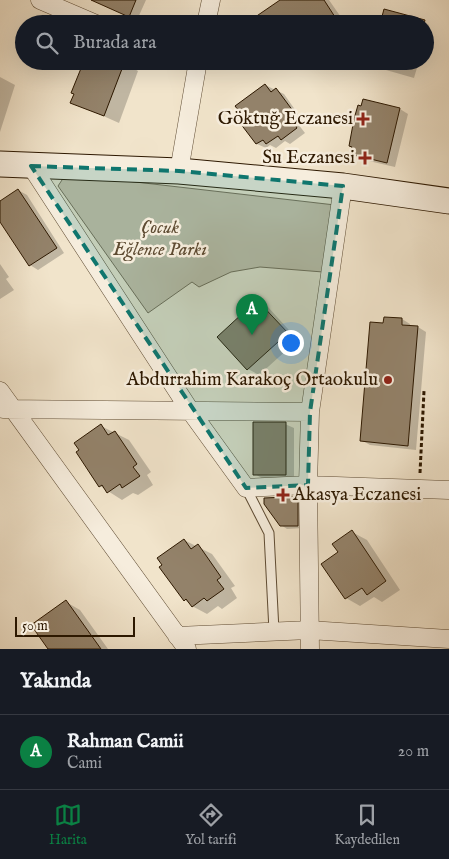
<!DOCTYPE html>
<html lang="tr">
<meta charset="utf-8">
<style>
:root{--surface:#171b24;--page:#242831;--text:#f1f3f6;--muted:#9ea1a6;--line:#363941;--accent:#0b8043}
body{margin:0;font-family:"IM FELL English",serif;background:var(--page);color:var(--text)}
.scale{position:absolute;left:15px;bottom:12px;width:120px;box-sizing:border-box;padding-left:5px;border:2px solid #2d1800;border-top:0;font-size:14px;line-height:18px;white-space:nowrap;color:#2d1800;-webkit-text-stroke:4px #f6eddd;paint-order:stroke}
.you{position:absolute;left:290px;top:342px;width:18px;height:18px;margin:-12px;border:4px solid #fff;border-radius:50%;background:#1a73e8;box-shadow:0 0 0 8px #1a73e833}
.badge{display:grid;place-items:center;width:32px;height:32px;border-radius:50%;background:var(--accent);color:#fff;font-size:16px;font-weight:700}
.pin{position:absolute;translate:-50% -41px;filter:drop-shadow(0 1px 2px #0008)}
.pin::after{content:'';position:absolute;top:26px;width:18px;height:15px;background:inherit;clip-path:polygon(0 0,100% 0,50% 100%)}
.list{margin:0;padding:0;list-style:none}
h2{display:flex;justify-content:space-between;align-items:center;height:65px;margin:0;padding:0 20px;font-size:21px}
h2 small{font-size:16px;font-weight:400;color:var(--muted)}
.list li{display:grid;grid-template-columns:32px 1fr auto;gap:15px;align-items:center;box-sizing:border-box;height:75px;padding:0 20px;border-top:1px solid var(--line)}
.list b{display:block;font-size:19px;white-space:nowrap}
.list p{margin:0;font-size:16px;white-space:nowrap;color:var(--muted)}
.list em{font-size:16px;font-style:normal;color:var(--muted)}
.icon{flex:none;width:28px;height:28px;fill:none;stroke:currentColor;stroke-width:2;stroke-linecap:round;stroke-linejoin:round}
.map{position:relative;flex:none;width:449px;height:649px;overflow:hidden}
.search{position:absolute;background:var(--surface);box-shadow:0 5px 20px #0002;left:15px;right:15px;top:15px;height:55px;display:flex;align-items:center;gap:12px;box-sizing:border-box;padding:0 18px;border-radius:28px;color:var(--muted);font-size:19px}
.sheet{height:140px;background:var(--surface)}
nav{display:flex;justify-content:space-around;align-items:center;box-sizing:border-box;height:70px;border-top:1px solid var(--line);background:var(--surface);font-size:14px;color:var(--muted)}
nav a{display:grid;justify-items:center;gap:2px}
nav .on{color:var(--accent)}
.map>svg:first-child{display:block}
</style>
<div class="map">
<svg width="449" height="649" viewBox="0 0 449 649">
<rect width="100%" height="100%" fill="#f1e4cb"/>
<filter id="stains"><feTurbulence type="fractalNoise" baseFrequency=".004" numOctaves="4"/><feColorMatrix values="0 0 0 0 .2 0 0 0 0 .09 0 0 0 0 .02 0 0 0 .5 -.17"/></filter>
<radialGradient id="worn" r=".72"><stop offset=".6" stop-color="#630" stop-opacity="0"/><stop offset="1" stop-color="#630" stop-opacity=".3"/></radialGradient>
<!-- green -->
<path fill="#d0c1a8" stroke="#7e6c54" d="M66,174L335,205L323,272L260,267L231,272L199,287L192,282L148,313L58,186Z"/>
<!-- shadow -->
<path fill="#0003" d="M92,0H146L137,20Z
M282,0H329L345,23L255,24Z
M421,20L429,25L425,38V24H381Z
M371,61H419L414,78L379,68L371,64Z
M124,63L138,71L119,123L72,102Z
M0,77L15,85L0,132Z
M265,85L284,94L303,121L298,124L305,133L290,144L285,141L276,148L270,145L266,148L257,144L239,119Z
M364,100L400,109L408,114L395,167L360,159L352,154Z
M18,190L27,195L64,253L38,270L30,265L0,219V202Z
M0,264L9,277L6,279L14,290L0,299Z
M257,301L268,307L298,340L259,375L248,369L219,337Z
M385,318L402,319L410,324V327H418L426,332L416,450L370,445L361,440Z
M285,424L294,428V480L263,479L255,474Z
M101,426L129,440L151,472L147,475L153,485L138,495L133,493L122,500L100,486Z
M297,498L303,501V528L287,529L281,525Z
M352,532L367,540L400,590L382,602L374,597L360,606L346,598L340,553Z
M184,540L212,554L235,586L231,588L237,598L222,609L218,606L207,614L192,606L185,600L161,568Z
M66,602L80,610L108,649H49Z"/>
<!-- building -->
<path fill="#93826a" stroke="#2d1800" d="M91,0H136L129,17Z
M280,0H324L335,17L325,24H245Z
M384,9L425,20L424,24H380Z
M84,61H125L104,116L70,103L74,94L71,93Z
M265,84L271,92L276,88L296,115L291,119L297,128L281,140L278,136L266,144L263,140L256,144L237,119L242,115L235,106Z
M363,99L400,108L387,163L350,154L352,147L349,146L354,119L358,105L361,106Z
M18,189L57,248L29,266L0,222V201Z
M257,300L288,333L247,370L217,337Z
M384,317L402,318V325L418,326L408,446L360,441L370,322L383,323Z
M253,422H286V475H253Z
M101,424L108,435L115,431L137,464L133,467L140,476L122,488L120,484L107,493L102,485L99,487L76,452L79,450L74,443Z
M286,497H298V526H280L264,504V498Z
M352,530L386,581L367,595L362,588L345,599L321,564L338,552L332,544Z
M184,539L191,549L198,544L221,577L217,580L224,589L207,601L204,598L192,607L186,599L184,601L159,567L162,565L157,558Z
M66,600L101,649H48L31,625Z"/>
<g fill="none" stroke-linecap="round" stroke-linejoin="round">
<defs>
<path id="lane" d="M246,488L269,533L274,631"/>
<path id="street" d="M40,0L96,24
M206,24L211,0
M31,166L191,412L246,488L308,485L449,490
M179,171L198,61
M0,391L187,649
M3,409L310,412
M177,636L309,630L449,639
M310,649L308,485L310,412L343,186"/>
<path id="secondary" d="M0,164L179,171L343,186L449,201"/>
</defs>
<!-- lane casing -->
<use href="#lane" stroke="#5e4b33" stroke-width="11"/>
<!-- street casing -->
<use href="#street" stroke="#5e4b33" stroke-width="19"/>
<!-- secondary casing -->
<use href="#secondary" stroke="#2d1800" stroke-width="27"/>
<!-- path -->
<path stroke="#2d1800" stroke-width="3" stroke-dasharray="4 2.5" stroke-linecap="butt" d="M420,473L424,391"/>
<!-- lane -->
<use href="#lane" stroke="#f6eddd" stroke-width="9"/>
<!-- street -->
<use href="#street" stroke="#f6eddd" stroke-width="18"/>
<!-- secondary -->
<use href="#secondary" stroke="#f6eddd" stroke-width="25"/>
</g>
<!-- marked area -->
<path fill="#0f766e" fill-opacity="0.2" stroke="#0f766e" stroke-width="4" stroke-dasharray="10 6" stroke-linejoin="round" d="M31,166L179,171L343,186L310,412L308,485L246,488Z"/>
<!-- markers -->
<g fill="#8f2418" stroke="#f6eddd" stroke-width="2">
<path d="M360.5 111.5h5v5h5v5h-5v5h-5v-5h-5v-5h5z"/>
<path d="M362.5 150.5h5v5h5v5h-5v5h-5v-5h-5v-5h5z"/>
<circle cx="388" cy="380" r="5"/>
<path d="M280.5 487.5h5v5h5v5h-5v5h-5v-5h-5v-5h5z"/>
</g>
<g text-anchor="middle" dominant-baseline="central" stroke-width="5" stroke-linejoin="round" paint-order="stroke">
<!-- poi labels -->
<g font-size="19" fill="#2d1800" stroke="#f6eddd" text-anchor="end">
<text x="353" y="119">Göktuğ Eczanesi</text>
<text x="355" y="158">Su Eczanesi</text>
<text x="378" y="380">Abdurrahim Karakoç Ortaokulu</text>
<text x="293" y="495" text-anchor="start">Akasya Eczanesi</text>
</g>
<!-- park labels -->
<g font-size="19" font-style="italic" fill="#5e4b32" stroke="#f6eddd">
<text x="160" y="228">Çocuk<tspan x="160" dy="22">Eğlence Parkı</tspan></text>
</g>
</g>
<rect width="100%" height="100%" filter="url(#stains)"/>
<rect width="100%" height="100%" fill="url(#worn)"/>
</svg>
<div class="scale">50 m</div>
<div class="you"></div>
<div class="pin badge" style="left:252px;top:335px">A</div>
<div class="search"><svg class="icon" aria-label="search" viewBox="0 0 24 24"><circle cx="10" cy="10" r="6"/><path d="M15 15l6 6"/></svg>Burada ara</div>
</div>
<section class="sheet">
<h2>Yakında<small></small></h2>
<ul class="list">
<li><span class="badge">A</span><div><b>Rahman Camii</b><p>Cami</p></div><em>20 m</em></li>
</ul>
</section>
<nav>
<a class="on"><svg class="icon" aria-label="map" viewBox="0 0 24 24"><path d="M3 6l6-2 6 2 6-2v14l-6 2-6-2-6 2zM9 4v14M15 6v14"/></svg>Harita</a>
<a><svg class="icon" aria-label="directions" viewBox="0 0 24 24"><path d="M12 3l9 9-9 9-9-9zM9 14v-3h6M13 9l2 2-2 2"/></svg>Yol tarifi</a>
<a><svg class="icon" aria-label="saved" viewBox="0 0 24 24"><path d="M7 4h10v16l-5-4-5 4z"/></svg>Kaydedilen</a>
</nav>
